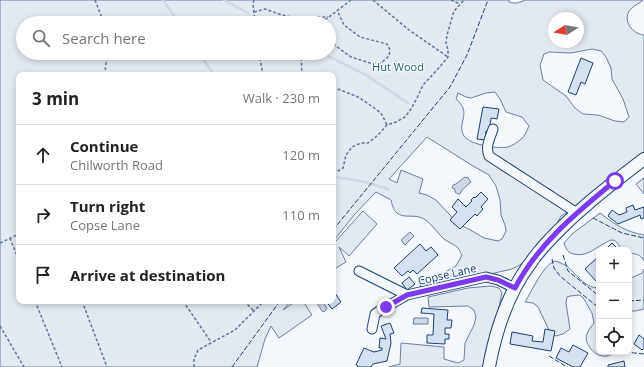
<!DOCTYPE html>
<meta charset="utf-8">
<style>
:root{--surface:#fff;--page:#f2f2f2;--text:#222;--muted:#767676;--line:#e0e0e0}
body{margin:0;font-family:"Open Sans",sans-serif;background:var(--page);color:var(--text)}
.controls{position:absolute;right:12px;bottom:12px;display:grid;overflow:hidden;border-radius:8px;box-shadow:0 2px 6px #0003}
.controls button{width:36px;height:36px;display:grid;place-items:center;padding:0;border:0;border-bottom:1px solid var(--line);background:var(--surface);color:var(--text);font:20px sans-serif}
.compass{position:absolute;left:548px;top:12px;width:36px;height:36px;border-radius:50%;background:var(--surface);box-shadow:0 2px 6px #0003;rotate:259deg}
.stop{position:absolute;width:12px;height:12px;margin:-9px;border:3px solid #7c3aed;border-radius:50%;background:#fff}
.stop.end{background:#7c3aed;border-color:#fff;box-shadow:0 1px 4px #0008}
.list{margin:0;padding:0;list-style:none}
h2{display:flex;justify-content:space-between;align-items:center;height:52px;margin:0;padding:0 16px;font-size:17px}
h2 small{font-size:13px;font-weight:400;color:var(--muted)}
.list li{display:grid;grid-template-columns:26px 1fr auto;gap:12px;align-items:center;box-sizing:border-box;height:60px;padding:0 16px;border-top:1px solid var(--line)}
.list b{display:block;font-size:15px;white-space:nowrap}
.list p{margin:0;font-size:13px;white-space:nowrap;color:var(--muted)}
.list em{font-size:13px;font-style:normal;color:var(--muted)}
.icon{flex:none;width:22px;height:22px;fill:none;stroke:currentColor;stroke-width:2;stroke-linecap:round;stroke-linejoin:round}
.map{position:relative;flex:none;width:644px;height:367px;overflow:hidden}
.search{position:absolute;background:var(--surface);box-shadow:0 2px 6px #0003;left:16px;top:16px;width:320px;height:44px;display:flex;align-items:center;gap:10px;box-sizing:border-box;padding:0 14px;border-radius:22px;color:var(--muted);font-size:15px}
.panel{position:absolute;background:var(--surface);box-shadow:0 2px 6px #0003;left:16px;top:72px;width:320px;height:232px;border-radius:8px}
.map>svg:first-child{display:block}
</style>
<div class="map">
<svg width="644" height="367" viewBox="0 0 644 367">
<rect width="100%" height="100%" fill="#f4f7fb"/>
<!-- green -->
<path fill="#e3e9f0" stroke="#687fa3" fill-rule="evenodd" d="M0,0H509V2C515,4 519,3 525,0H643C639,4 634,5 630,10C622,20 632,34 644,35V153L577,206L561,216L555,228L525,262L518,266L512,269L482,276L438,284L434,281L440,275L456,266L462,255C462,255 459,250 459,249C455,244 449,243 444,239C436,232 429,219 419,217C412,215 403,218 397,213C393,210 392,204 391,200L376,192L354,215L335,239L336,241L363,211L377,224L349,256L339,247L346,262L333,270V75H19V301H291L283,310L296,301H303L312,315L279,338L271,326L265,339L257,367H0ZM554,18H578V42H554ZM23,23H329V53H23ZM592,49L601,51L606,57L611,68L612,79L623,99L629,117L624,122L615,121L598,115L583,114L575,108L566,96L543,80L540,65L544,54L549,52L571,53ZM495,92L500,99L506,112L522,117L529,126C527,130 525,137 521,139C518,142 512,146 508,147C498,149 470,145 464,136C456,123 473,113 456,99L458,93L466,97L471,98L486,93ZM427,137L473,166L489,175L496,186L500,200L501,215L505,225L506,231L502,239L498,241L484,238L474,232L455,222L450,215L436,200L427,195L419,193L423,179L401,170L397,183L389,179Z
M644,178V194L636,184Z
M600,213C614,224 626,232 644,235V261C641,254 635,254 629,253V250L621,249C619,246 617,240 612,240C609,240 606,243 603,244C594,249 586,257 574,254C568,253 566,249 564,243L572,234Z
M555,261C559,262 563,264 567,266C575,273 588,291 599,287V352H616C607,359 595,357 589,346C587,343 585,338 587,334C588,330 592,326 594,323L592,313L584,299L580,295L570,296L567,297L566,303L570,329L563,334L556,336L550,332L538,307L533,303L525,302C532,291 543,265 555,261Z
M644,269V309L635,311H629V279L642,273Z
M491,286L499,288L502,293L486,367H389L400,364L401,343L444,347V359L458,363L464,360L465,343L474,325L476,317L474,310L468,306L429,307L428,297L468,288Z"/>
<!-- water -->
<path fill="#cfd7e4" stroke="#687fa3" d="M465,177L468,178L471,182L462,190L460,194H458L455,192V189L452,188L453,185L456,184Z
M410,232L414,236L405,245L401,240Z
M317,301H322L327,308L326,310L324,312L322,311L317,303Z
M414,318H428V324H413Z"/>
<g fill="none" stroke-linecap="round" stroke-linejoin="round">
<!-- stream -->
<path stroke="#cfd7e4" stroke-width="2.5" d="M163,0L179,23
M224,0L248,13
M261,18L272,23
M199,53L214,75
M229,53L238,59
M322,53L366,75L408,103
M333,177L349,179L365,182L388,189"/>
</g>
<!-- building -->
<path fill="#d5e0f0" stroke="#1d3f73" d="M581,58L593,63L585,84L581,82L576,95L568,92Z
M483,107L499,109L497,119L491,118L489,132L486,131L485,140L477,139Z
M481,192L488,199L481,207L483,209L477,216L475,214L460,229L450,220L457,212L452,207L458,199L466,207L472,201L471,200L474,197L475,198Z
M633,205L635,210L644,207V218L641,219L640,215L618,224L608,216L612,210L619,215L627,212L626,208Z
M612,243L618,249L617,250H605Z
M420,244L426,251L431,247L438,255L417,274L413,270L410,273L408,271L402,276L394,268Z
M599,256V278L596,281L585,269Z
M409,277L415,284L407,290L402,283Z
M426,279L428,286L421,288L419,280Z
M333,290L341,302L332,309L326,301H333Z
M422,308L448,310L447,320H452L451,328H445V334H449V339H445V344L427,343V335H433L434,314L421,313Z
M390,323L394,333L390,334L391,343L387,361L373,364L371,367H358V366L356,365L364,348L374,352L382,350V348H379L380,338L386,339L381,326Z
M545,329L555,331L551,351L510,344L512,332L533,336L532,341L543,342Z
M639,335L644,339V348L642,350L634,344Z
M573,345L588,353L580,367H573L556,358L561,348L569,352Z
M624,361L625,367H608V365Z"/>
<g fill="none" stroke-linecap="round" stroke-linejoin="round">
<defs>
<path id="minor" d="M493,129C490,139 485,146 489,156L577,213
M359,271L407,295
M372,329L375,314L379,311L407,295L486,277L498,280L515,288"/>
<path id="major" d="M489,367C496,329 508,292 532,261C535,256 540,251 543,247C573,213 609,186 644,159"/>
</defs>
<!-- minor casing -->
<use href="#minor" stroke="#1d3f73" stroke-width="11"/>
<!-- major casing -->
<use href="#major" stroke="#1d3f73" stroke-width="14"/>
<!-- path -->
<path stroke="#5e769c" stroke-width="1.5" stroke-dasharray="3 2" stroke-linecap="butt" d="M95,0L102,18L103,23
M254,0L253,4L255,23
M373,0L409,30L448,57
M451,0L460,4
M254,12L265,9L282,15L296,18L328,17
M321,23L351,0
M329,41L351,57L370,63H381L389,56L390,50L387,44L360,37L344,25L337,10
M259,53L263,75
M302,53L301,55L302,75
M106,75C104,68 107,60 109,53
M333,87L358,97L370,105L381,113L387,125
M333,171L336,172L343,168L346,155L352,147L361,143H368L378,135L387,125L396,122L405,117L411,109L417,98L423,85L437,70L448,57V50L446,43L447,35L454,11L464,0
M10,238L19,261
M0,243L19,234
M35,301L62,367
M82,301L107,367
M183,301L211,342
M244,301L254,311
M0,326L24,367
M194,367V359L198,350L235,330L264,301"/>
<!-- minor -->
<use href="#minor" stroke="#f4f7fb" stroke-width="9"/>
<!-- major -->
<use href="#major" stroke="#f4f7fb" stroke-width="12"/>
<!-- fence -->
<path stroke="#1d3f73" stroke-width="1" stroke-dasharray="5 2" stroke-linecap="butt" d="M643,178L644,179
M593,218L622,233L644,238
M333,230L450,87L467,55L488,0
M563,255L568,271L599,296
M552,259L554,268L560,276L599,308
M629,301L644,300
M625,352L644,354
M549,356L567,367
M232,367L280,301"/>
</g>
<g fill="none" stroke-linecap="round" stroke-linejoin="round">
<!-- route -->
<path stroke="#7c3aed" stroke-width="5" d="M386,307L407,295L486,277L498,280L515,288C538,244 577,212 615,181"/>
</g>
<g text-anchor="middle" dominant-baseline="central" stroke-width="3" stroke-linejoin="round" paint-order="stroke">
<!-- park labels -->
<g font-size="11" fill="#2c6c60" stroke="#f4f7fb">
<text x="398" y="66">Hut Wood</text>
</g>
<!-- street labels -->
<g font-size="11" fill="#1d3f73" stroke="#f4f7fb">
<text transform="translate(447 274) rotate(-13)">Copse Lane</text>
</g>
</g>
</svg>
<div class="controls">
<button>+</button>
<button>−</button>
<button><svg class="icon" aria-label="locate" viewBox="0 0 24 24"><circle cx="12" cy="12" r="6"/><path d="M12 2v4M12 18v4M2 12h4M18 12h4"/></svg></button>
</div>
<svg class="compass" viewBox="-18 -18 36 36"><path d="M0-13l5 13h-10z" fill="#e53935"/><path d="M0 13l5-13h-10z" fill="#767676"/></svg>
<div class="stop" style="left:615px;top:181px"></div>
<div class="stop end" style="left:386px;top:307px"></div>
<div class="search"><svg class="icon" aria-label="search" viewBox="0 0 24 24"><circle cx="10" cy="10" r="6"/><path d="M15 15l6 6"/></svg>Search here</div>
<section class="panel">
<h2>3 min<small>Walk · 230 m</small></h2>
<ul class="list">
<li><svg class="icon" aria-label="ahead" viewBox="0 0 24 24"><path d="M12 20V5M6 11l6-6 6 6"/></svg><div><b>Continue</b><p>Chilworth Road</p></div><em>120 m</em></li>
<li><svg class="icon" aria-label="right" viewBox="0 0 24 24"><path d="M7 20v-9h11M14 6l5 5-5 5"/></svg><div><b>Turn right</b><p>Copse Lane</p></div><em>110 m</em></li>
<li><svg class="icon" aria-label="arrive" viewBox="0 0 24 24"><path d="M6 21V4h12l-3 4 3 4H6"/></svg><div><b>Arrive at destination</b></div></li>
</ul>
</section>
</div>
